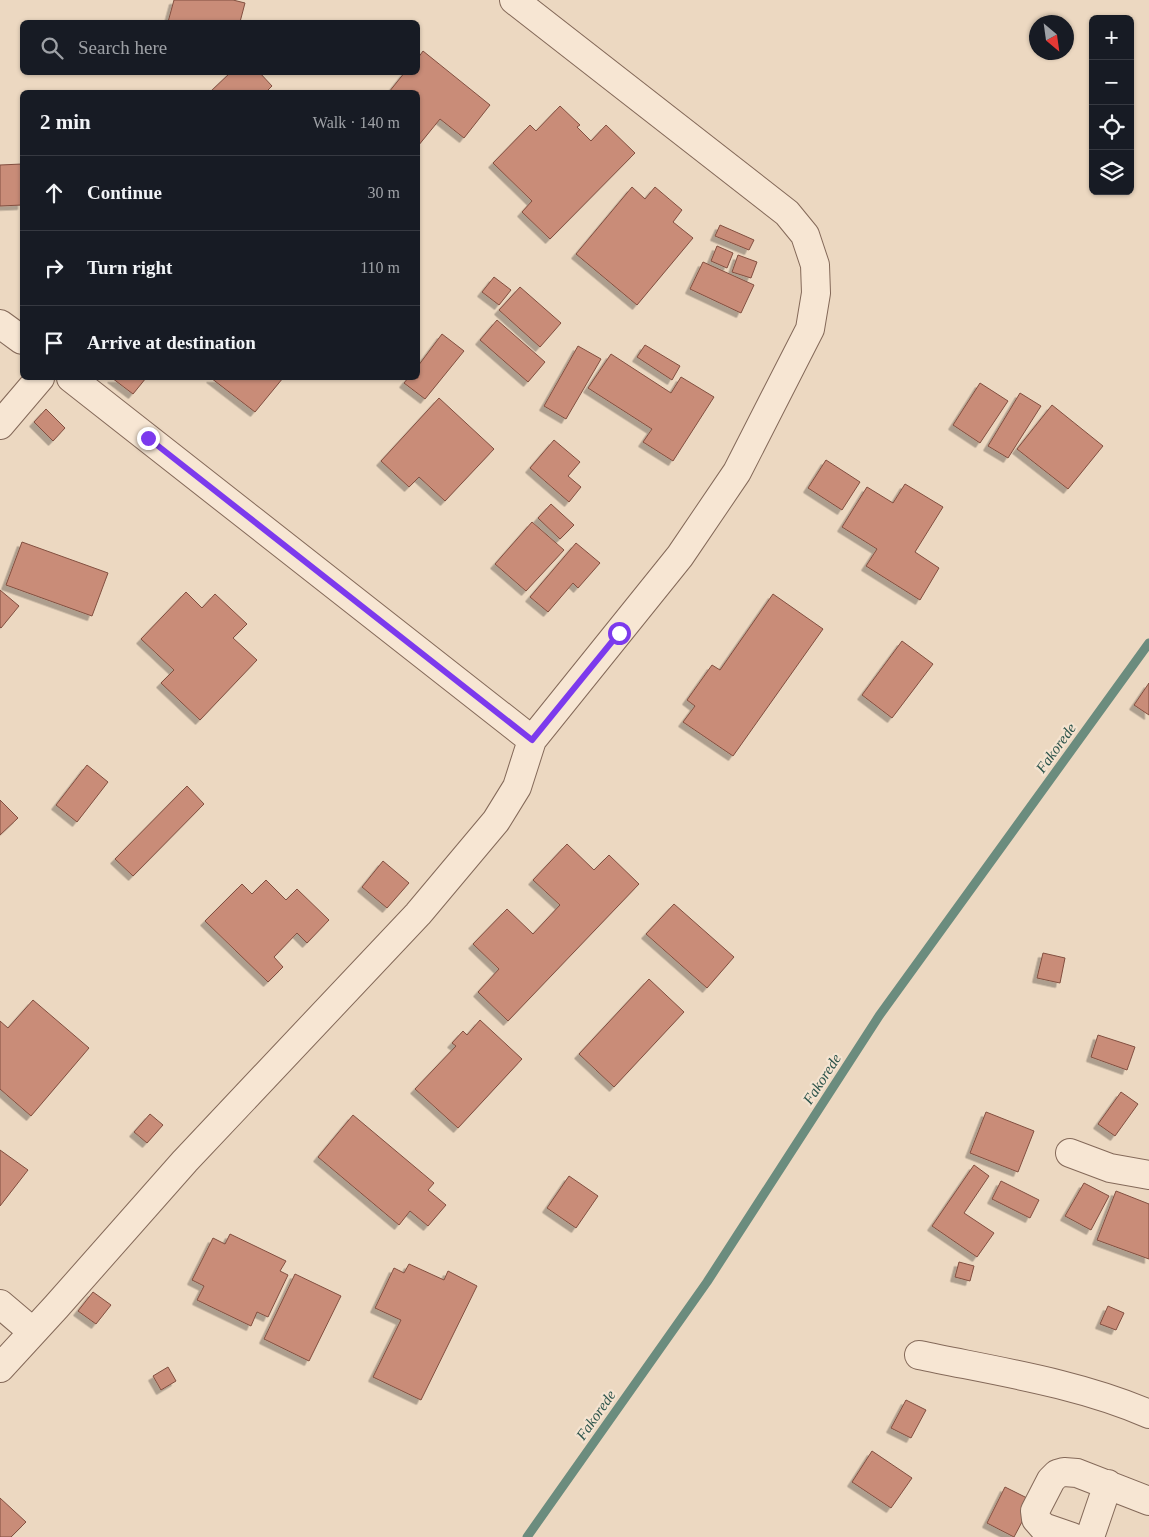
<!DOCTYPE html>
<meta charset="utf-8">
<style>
:root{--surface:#171b24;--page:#242831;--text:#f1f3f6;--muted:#9ea1a6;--line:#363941}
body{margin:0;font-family:"Times New Roman",serif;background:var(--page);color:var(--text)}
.controls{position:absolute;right:15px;top:15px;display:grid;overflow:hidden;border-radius:8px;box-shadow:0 1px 4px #0004}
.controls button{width:45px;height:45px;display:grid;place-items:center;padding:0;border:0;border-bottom:1px solid var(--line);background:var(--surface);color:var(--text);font:25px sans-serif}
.compass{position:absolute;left:1029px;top:15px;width:45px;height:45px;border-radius:50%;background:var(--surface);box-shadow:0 1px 4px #0004;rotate:151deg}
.stop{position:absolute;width:15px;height:15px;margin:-11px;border:4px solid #7c3aed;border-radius:50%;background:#fff}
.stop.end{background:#7c3aed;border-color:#fff;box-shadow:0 1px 5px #0008}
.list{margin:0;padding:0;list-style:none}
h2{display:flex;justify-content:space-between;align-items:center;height:65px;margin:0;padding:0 20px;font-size:21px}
h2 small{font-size:16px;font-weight:400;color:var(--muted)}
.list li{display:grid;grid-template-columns:32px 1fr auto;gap:15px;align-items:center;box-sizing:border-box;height:75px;padding:0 20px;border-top:1px solid var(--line)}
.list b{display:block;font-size:19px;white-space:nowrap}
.list em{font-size:16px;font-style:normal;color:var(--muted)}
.icon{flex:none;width:28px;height:28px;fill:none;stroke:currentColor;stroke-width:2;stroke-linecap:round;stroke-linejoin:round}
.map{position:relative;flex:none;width:1149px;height:1537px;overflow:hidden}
.search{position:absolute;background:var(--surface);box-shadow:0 1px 4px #0004;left:20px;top:20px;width:400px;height:55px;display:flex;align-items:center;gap:12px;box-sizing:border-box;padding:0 18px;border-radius:8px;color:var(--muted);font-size:19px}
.panel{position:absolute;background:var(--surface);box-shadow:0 1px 4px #0004;left:20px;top:90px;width:400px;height:290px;border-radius:8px}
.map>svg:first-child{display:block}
</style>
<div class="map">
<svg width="1149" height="1537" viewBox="0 0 1149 1537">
<defs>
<filter id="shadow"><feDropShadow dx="-4.5" dy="4.5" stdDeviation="0" flood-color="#0004"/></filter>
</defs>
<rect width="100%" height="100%" fill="#ecd8c1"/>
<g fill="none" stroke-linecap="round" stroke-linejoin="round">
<!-- stream -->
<path stroke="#6b8c7e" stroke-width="9" d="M527,1537L707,1282L879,1016L1149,643"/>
</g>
<!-- building -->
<path fill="#c98c78" stroke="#824f40" filter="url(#shadow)" d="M174,0H233L245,3L240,22H168Z
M423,51L490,105L464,138L440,119L418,146V92H389L405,72H418V58Z
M231,72H259L272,86L266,92H210Z
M560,106L580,125L577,127L591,141L606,125L635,153L550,239L522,212L532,201L493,163L530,125L536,131Z
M22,164V205L0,206V165Z
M632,187L645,199L655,187L682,210L673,222L693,238L637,305L576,254Z
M720,225L754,240L749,250L715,236Z
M717,246L733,253L727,268L711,261Z
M738,255L757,262L751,278L732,272Z
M703,262L754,285L741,313L690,289Z
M494,277L511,290L499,305L482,292Z
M520,287L561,323L540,347L499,310Z
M497,320L545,362L528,382L480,340Z
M442,334L464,351L425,399L404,383L408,378H418V366Z
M645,345L680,366L672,380L637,357Z
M578,346L601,359L566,419L544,406Z
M611,354L671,393L681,377L714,397L673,461L643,442L652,429L588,388Z
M112,378H146L133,394Z
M211,378H283L255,412Z
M980,383L1008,401L980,443L953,425Z
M1020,393L1041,406L1008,458L988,446Z
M439,398L494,449L445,501L419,477L409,487L381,461Z
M1052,405L1103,446L1068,489L1017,449Z
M46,409L65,428L53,441L34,422Z
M554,440L580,462L568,476L581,487L569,502L530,468Z
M826,460L860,482L842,510L808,488Z
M905,484L943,507L915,552L939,568L920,600L866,566L877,549L842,527L867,487L893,503Z
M551,504L574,525L560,539L538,518Z
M532,522L564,550L526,591L495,564Z
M22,542L108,573L92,616L6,585Z
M576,543L600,563L578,588L573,583L548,612L530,597Z
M0,590L19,606L1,628L0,627Z
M186,592L202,608L215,594L247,624L233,638L257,660L200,720L161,683L174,670L141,639Z
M773,594L823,629L733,756L683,722L695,706L687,700L712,665L720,670Z
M902,641L933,664L892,718L862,695Z
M1149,683V715L1134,705Z
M87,765L108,782L77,822L56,805Z
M187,786L204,804L133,876L115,859Z
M0,800L18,818L0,835Z
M567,844L594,870L609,855L639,884L508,1021L478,992L499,969L473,944L507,909L533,934L560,905L533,880Z
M383,861L409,883L387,908L362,887Z
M266,880L286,900L297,889L329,920L307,943L297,933L274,957L283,967L268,982L205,921L242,884L252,894Z
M674,904L734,957L707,988L646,934Z
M1043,953L1065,958L1060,983L1037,978Z
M649,979L684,1012L614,1087L579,1054Z
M33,1000L89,1048L31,1116L0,1089V1021L8,1028Z
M480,1020L522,1059L458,1128L415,1089L456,1046L452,1043L463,1031L467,1035Z
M1098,1035L1135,1047L1127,1070L1091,1057Z
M1121,1092L1138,1104L1115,1136L1098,1124Z
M986,1112L1034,1131L1018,1172L970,1153Z
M150,1114L163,1125L147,1143L134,1132Z
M353,1115L434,1183L428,1190L446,1205L428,1226L410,1211L399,1225L318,1157Z
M0,1150L28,1170L0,1206Z
M974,1165L989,1176L964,1213L994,1233L977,1257L932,1226Z
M569,1176L598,1196L576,1228L547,1208Z
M1001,1181L1039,1200L1030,1218L992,1199Z
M1084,1183L1109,1196L1091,1230L1065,1216Z
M1116,1191L1149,1204V1259L1097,1240Z
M230,1234L286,1261L280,1271L288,1275L268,1317L257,1312L251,1326L197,1300L204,1286L192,1280L213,1238L225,1244Z
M959,1262L974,1266L970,1281L955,1277Z
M409,1264L444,1280L448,1271L477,1286L421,1400L373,1377L401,1320L375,1308L394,1268L404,1273Z
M295,1274L341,1296L309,1361L264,1339Z
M93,1292L111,1305L96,1324L78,1311Z
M1108,1306L1124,1313L1116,1330L1100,1324Z
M168,1367L176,1381L161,1390L153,1376Z
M906,1400L926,1410L911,1438L891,1428Z
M872,1451L912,1478L891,1508L852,1482Z
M1005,1487L1033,1501L1014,1537L987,1523Z
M0,1498L26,1522L11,1537H0Z"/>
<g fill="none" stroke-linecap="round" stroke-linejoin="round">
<defs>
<path id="minor" d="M0,324L22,340
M71,378L532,740
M0,425L40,378
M1070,1153L1110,1168L1149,1175
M0,1304L33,1332
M919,1355C995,1371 1078,1383 1149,1414
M0,1368L56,1307L185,1161L418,914L496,821L517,787L532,740L680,556L737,472L810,329L816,293L815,265L805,235L787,213L514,0
M1072,1537L1043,1527L1036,1519L1035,1511L1051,1480L1057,1474L1064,1472L1077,1473L1149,1501
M1090,1537L1108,1484"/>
</defs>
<!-- minor casing -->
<use href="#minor" stroke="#846959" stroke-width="30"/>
<!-- minor -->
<use href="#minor" stroke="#f7e6d3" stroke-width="28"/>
</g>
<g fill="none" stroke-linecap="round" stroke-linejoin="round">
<!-- route -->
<path stroke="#7c3aed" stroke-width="6" d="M148,438L532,740L619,633"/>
</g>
<g text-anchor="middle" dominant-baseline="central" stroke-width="4.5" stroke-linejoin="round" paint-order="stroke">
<!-- water labels -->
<g font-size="15" font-style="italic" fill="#2d544b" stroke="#f4e3d0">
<text transform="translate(1056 748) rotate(-54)">Fakorede</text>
<text transform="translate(822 1079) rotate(-57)">Fakorede</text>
<text transform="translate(596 1415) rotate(-55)">Fakorede</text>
</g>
</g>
</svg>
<div class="controls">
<button>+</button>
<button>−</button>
<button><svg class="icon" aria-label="locate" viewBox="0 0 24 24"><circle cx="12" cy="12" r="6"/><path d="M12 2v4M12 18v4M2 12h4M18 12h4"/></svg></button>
<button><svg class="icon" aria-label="layers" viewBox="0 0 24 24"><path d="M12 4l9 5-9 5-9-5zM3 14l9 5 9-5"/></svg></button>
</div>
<svg class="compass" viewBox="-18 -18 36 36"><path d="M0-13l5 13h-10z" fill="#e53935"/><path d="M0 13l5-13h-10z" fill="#9ea1a6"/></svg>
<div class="stop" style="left:619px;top:633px"></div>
<div class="stop end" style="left:148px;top:438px"></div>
<div class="search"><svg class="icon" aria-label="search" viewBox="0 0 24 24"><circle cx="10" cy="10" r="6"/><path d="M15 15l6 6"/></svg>Search here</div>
<section class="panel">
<h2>2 min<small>Walk · 140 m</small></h2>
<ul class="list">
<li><svg class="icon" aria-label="ahead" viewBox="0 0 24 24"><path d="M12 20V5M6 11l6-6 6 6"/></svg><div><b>Continue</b></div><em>30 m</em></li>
<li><svg class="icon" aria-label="right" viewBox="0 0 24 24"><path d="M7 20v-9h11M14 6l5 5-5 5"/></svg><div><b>Turn right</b></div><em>110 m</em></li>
<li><svg class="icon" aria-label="arrive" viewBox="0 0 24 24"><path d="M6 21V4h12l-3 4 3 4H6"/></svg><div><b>Arrive at destination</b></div></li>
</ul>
</section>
</div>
